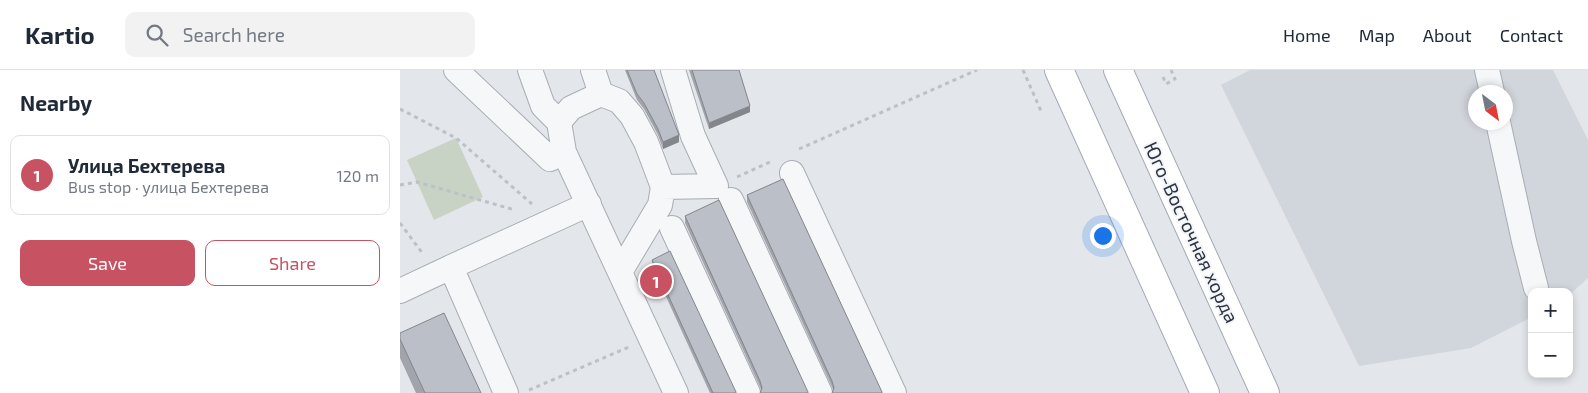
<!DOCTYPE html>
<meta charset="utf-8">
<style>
:root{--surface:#fff;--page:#f2f2f3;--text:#1f2937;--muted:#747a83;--line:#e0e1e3;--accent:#c65262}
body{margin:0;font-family:"Exo 2",sans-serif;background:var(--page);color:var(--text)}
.controls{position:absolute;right:15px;bottom:15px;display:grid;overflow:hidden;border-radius:10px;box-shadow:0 2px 8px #0003}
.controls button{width:45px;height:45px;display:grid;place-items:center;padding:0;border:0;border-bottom:1px solid var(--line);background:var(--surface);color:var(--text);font:25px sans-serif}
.compass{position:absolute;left:1068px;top:15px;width:45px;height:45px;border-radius:50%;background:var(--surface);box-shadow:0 2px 8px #0003;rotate:148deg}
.you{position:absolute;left:702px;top:165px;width:18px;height:18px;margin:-12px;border:4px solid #fff;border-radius:50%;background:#1a73e8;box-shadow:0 0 0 8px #1a73e833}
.badge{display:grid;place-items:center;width:32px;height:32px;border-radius:50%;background:var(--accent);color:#fff;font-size:16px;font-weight:700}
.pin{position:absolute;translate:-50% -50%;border:2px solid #fff;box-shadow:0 1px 5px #0006}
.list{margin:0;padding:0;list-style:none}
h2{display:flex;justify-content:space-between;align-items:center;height:65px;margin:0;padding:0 20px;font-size:21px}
h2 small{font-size:16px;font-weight:400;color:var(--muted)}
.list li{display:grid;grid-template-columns:32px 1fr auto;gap:15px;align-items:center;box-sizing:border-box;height:80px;margin:0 10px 10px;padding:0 10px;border:1px solid var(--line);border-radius:10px}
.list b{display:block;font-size:19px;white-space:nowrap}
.list p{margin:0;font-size:16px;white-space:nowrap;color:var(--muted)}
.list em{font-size:16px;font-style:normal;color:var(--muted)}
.actions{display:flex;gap:10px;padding:15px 20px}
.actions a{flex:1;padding:11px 0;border:1px solid var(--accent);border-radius:10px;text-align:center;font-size:18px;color:var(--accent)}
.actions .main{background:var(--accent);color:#fff}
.icon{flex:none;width:28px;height:28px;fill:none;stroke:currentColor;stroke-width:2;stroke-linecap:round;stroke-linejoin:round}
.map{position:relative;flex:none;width:1188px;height:323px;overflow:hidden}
header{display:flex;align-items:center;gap:30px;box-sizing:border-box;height:70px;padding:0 25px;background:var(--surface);border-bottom:1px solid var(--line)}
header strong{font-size:24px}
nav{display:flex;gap:28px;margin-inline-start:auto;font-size:18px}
.search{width:350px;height:45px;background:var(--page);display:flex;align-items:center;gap:12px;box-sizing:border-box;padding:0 18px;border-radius:10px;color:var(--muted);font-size:19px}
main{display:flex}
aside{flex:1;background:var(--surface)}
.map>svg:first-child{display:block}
</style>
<header>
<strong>Kartio</strong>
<div class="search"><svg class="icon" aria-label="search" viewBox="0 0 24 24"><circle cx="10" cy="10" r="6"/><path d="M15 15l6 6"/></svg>Search here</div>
<nav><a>Home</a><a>Map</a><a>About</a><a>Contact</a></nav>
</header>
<main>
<aside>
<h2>Nearby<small></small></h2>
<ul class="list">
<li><span class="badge">1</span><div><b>Улица Бехтерева</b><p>Bus stop · улица Бехтерева</p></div><em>120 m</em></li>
</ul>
<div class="actions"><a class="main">Save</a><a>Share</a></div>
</aside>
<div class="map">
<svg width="1188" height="323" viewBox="0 0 1188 323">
<rect width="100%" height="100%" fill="#e3e6ea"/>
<!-- built -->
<path fill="#d1d5dc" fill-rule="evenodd" d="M850,0H1153L1188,70V208L1169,225V222H1132V247L1071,278L959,296L821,15ZM1076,22H1106V52H1076Z"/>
<!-- green -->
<path fill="#c8d3c5" d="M56,68L83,127L34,150L7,90Z"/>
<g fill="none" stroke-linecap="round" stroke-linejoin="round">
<defs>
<path id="minor" d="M56,0L150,89L164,82
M130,0L143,36L159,52
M193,0L201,24
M1087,0L1092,22
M1098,52L1124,171L1136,218
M392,103L494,323
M263,117L316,116L293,66L273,0
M331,130L420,323
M272,158L348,323
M51,197L189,134
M220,202L260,135L263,117L246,72L232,46L219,31L201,24L171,38L159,52L164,82L276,323
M0,221L51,197L106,323"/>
<path id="major" d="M659,0L805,323
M718,0L865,323"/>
</defs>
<!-- minor casing -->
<use href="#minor" stroke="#a8adb4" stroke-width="26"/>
<!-- major casing -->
<use href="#major" stroke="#a3aab5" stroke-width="30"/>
<!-- path -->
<path stroke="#bdc0c5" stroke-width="3" stroke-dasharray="4 4" stroke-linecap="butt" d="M623,0L641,41
M763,7L766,14L775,9L771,0
M0,39L56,68L132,134
M399,79L577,0
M337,107L370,92
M0,115L17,112L115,140
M0,153L23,184
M129,320L229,277"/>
<!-- minor -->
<use href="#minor" stroke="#f6f7f9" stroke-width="24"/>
<!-- major -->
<use href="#major" stroke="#fff" stroke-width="28"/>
</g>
<!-- wall -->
<path fill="#a1a4ab" d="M225,0H254L279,72L263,79L258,65L244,39L237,30Z
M289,0H339L350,42L309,59Z
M347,125L482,322L433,320L432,317L347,132Z
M285,146L408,323L361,320L360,317L285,153Z
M252,190L336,323H310L252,196Z
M0,263L81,323H16L0,288Z"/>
<!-- shaded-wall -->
<path fill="#83868b" d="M350,36V42L309,59V53Z
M279,65V72L263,79V72Z"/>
<!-- building -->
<path fill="#bbbfc7" stroke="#83868b" d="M227,0H254L279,65L263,72L258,59L244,33L237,24Z
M292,0H339L350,36L309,53Z
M383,109L482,322V323H432L434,318L432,311L347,125Z
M319,130L408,322V323H360L362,318L360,311L285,146Z
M270,181L336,322V323H313L252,190Z
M44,243L81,323H25L0,269V263Z"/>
<g text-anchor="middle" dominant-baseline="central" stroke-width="4" stroke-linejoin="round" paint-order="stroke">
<!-- street labels -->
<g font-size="19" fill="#2c3341" stroke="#f3f5f8">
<text transform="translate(792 162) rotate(65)">Юго-Восточная хорда</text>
</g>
</g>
</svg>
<div class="controls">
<button>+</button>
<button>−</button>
</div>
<svg class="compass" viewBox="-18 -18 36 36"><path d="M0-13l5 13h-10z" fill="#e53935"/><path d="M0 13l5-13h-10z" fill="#747a83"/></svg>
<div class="you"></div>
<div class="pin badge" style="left:256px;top:211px">1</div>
</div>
</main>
